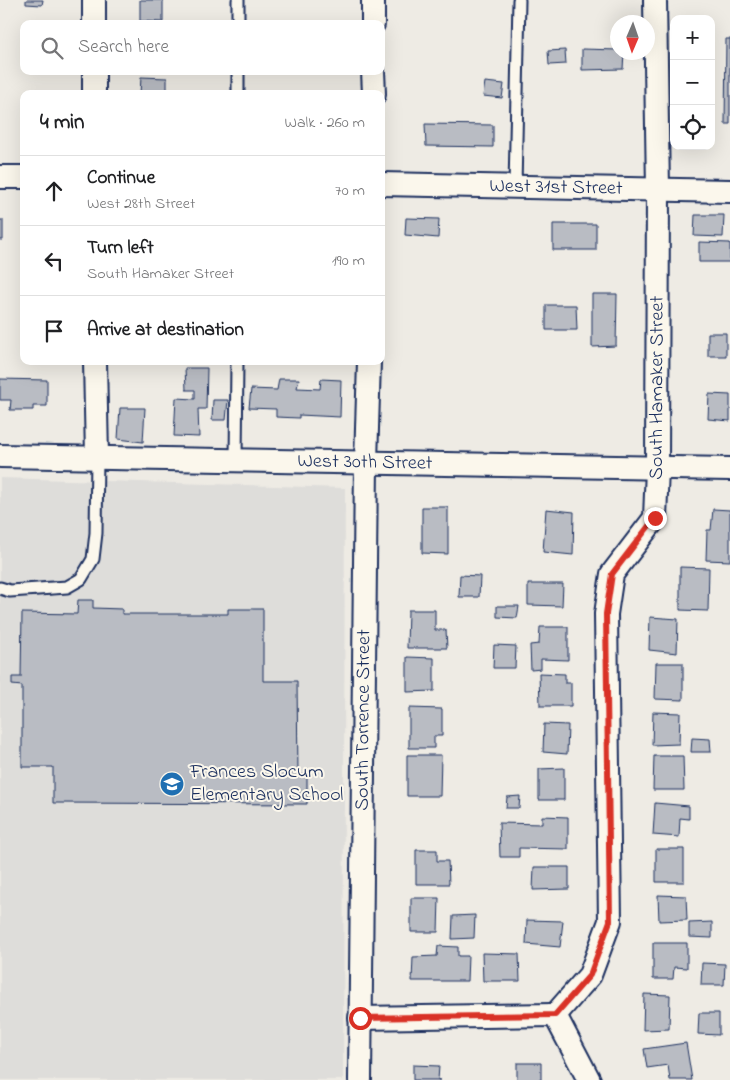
<!DOCTYPE html>
<meta charset="utf-8">
<style>
:root{--surface:#fff;--page:#f6f6f6;--text:#202124;--muted:#757577;--line:#e0e0e0}
body{margin:0;font-family:"Indie Flower",sans-serif;background:var(--page);color:var(--text)}
.controls{position:absolute;right:15px;top:15px;display:grid;overflow:hidden;border-radius:10px;box-shadow:0 5px 20px #0002}
.controls button{width:45px;height:45px;display:grid;place-items:center;padding:0;border:0;border-bottom:1px solid var(--line);background:var(--surface);color:var(--text);font:25px sans-serif}
.compass{position:absolute;left:610px;top:15px;width:45px;height:45px;border-radius:50%;background:var(--surface);box-shadow:0 5px 20px #0002;rotate:182deg}
.stop{position:absolute;width:15px;height:15px;margin:-11px;border:4px solid #d93025;border-radius:50%;background:#fff}
.stop.end{background:#d93025;border-color:#fff;box-shadow:0 1px 5px #0008}
.list{margin:0;padding:0;list-style:none}
h2{display:flex;justify-content:space-between;align-items:center;height:65px;margin:0;padding:0 20px;font-size:21px}
h2 small{font-size:16px;font-weight:400;color:var(--muted)}
.list li{display:grid;grid-template-columns:32px 1fr auto;gap:15px;align-items:center;box-sizing:border-box;height:70px;padding:0 20px;border-top:1px solid var(--line)}
.list b{display:block;font-size:19px;white-space:nowrap}
.list p{margin:0;font-size:16px;white-space:nowrap;color:var(--muted)}
.list em{font-size:16px;font-style:normal;color:var(--muted)}
.icon{flex:none;width:28px;height:28px;fill:none;stroke:currentColor;stroke-width:2;stroke-linecap:round;stroke-linejoin:round}
.map{position:relative;flex:none;width:730px;height:1080px;overflow:hidden}
.search{position:absolute;background:var(--surface);box-shadow:0 5px 20px #0002;left:20px;top:20px;width:365px;height:55px;display:flex;align-items:center;gap:12px;box-sizing:border-box;padding:0 18px;border-radius:10px;color:var(--muted);font-size:19px}
.panel{position:absolute;background:var(--surface);box-shadow:0 5px 20px #0002;left:20px;top:90px;width:365px;height:275px;border-radius:10px}
.map>svg:first-child{display:block}
</style>
<div class="map">
<svg width="730" height="1080" viewBox="0 0 730 1080">
<rect width="100%" height="100%" fill="#eeebe4"/>
<filter id="ink" filterUnits="userSpaceOnUse"><feTurbulence type="fractalNoise" baseFrequency=".02" numOctaves="2"/><feDisplacementMap in="SourceGraphic" scale="10" xChannelSelector="R" yChannelSelector="G"/><feConvolveMatrix kernelMatrix="1 2 1 2 8 2 1 2 1" color-interpolation-filters="sRGB"/></filter>
<g filter="url(#ink)">
<!-- built -->
<path fill="#deddda" d="M0,478L345,488L343,1080H0Z"/>
<!-- building -->
<path fill="#b9bcc3" stroke="#1b2f5e" d="M26,0H43L42,5L26,4Z
M140,0H163V22L140,21Z
M726,39H730V124H725Z
M582,49L618,50V52H624L623,69L582,70Z
M565,50L566,64L549,65L548,51Z
M141,77L167,78V94H140Z
M485,82L504,84L502,98L483,96Z
M425,124L493,125V147L426,146Z
M695,215H724L723,237L694,236Z
M406,218L439,219L438,238L405,235Z
M0,220H3V240H0Z
M553,224H596V250H553Z
M699,242L730,243V262H699Z
M592,294H617L616,346L592,347Z
M546,305H576L577,330H546Z
M708,333H726V356H708Z
M185,368H207L206,409H198L199,437L174,436L176,398L195,399V390H186Z
M0,379L47,380V406H33V410H10L11,400H0Z
M279,379H299L297,388L320,389L321,379L341,380L340,417L299,415V418L276,417V409L249,408L251,389L277,390Z
M709,394L730,395V421L708,419Z
M213,400H228L226,420H212Z
M120,408H145L143,442L118,439Z
M422,507H448V554L422,553Z
M546,509L574,512L573,555L543,552Z
M713,509L730,510V561L706,560L707,530H711Z
M680,567L709,568L708,611L680,610Z
M460,575L480,576L479,597H459Z
M528,584H563L562,606L528,605Z
M78,600H93V608L122,609V614H228V609H263V681H297L298,774L307,775V804L53,803V767H22V686L12,685V677H21L22,613L77,614Z
M497,606H519L517,618L497,617Z
M408,610H435V630H446L447,648H407Z
M650,617L678,619L677,653L649,650Z
M540,627H568V660L541,659V669L531,670L530,645L539,644Z
M494,645L516,646L515,668H493Z
M407,657L434,658V691L407,692Z
M656,663H683V700L655,699Z
M539,673L565,674V683H571V706H540Z
M409,708L442,709V736H434V748H409Z
M653,712L680,713L679,744L652,745Z
M544,724L568,725L567,754L543,752Z
M692,738L710,739L711,752H691Z
M407,755H441L440,796H407Z
M654,756H683L684,790H653Z
M564,768V800H539V769Z
M520,796L519,808H506L507,797Z
M655,803L689,806V819L680,818L679,837L653,835Z
M542,816L568,817V849L519,848V857H500L499,823L542,824Z
M656,849H684V882H656Z
M416,850H437V861H448L449,884H416Z
M534,867H569V889L533,890Z
M658,895L686,896L687,920L659,921Z
M411,898H439L438,932H411Z
M475,915L474,938L452,939L453,916Z
M527,920L563,921L560,947L526,944Z
M712,922V938L689,937V923Z
M653,943H687V968L674,967L673,979H653Z
M438,946L458,947V956H468L467,981H412L413,957L437,956Z
M482,953L519,954L520,981H483Z
M702,963L725,964L724,985H701Z
M644,994L670,995L669,1029L643,1030Z
M699,1013H719V1035L698,1034Z
M686,1043L692,1080H670L668,1065L647,1068L644,1049Z
M517,1063H541V1080H517Z
M413,1065L439,1066L438,1080H441H413Z"/>
<g fill="none" stroke-linecap="round" stroke-linejoin="round">
<defs>
<path id="lane" d="M238,24V0
M238,94V71
M515,187L519,0
M236,460L237,361
M0,588L10,591L67,587L81,579L93,559L96,533L97,457"/>
<g id="street">
<path d="M373,0V24"/>
<path d="M94,24V0"/>
<path d="M373,71L374,94"/>
<path d="M94,94V71"/>
<path d="M0,177H24"/>
<path id="s1" d="M381,184L730,191"/>
<path d="M95,361L97,457"/>
<path id="s2" d="M0,456L730,469"/>
<path id="s3" d="M555,1015L590,975L610,921L606,614L612,574L655,518L657,468L658,190L655,0"/>
<path d="M555,1015L589,1080"/>
<path d="M360,1018L555,1015"/>
<path id="s4" d="M360,1080L366,462L369,361"/>
</g>
</defs>
<!-- lane casing -->
<use href="#lane" stroke="#1b2f5e" stroke-width="15"/>
<!-- street casing -->
<use href="#street" stroke="#1b2f5e" stroke-width="26"/>
<!-- lane -->
<use href="#lane" stroke="#fbf7ec" stroke-width="11"/>
<!-- street -->
<use href="#street" stroke="#fbf7ec" stroke-width="22"/>
</g>
</g>
<g fill="none" stroke-linecap="round" stroke-linejoin="round" filter="url(#ink)">
<!-- route -->
<path stroke="#d93025" stroke-width="6" d="M360,1018L555,1015L590,975L610,921L606,614L612,574L655,518"/>
</g>
<!-- icons -->
<defs>
<symbol id="school-disc" viewBox="-11 -11 22 22"><circle r="9.5" fill="#1f6fb2" stroke="#fbf7ec"/><path d="M0-5L7-2L0 1L-7-2ZM-4 1L0 2.5L4 1V4Q0 6-4 4Z" fill="#fff"/></symbol>
</defs>
<g fill-rule="evenodd">
<use href="#school-disc" x="158" y="770" width="28" height="28"/>
</g>
<g text-anchor="middle" dominant-baseline="central" stroke-width="4" stroke-linejoin="round" paint-order="stroke">
<!-- street labels -->
<g font-size="20" fill="#1b2f5e" stroke="#fbf7ec">
<text stroke="none"><textPath href="#s1" startOffset="175">West 31st Street</textPath></text>
<text stroke="none"><textPath href="#s3" startOffset="659">South Hamaker Street</textPath></text>
<text stroke="none"><textPath href="#s2" startOffset="365">West 30th Street</textPath></text>
<text stroke="none"><textPath href="#s4" startOffset="360">South Torrence Street</textPath></text>
</g>
<!-- poi labels -->
<g font-size="20" fill="#1b2f5e" stroke="#fbf7ec" text-anchor="start">
<text x="190" y="772">Frances Slocum<tspan x="190" dy="23">Elementary School</tspan></text>
</g>
</g>
</svg>
<div class="controls">
<button>+</button>
<button>−</button>
<button><svg class="icon" aria-label="locate" viewBox="0 0 24 24"><circle cx="12" cy="12" r="6"/><path d="M12 2v4M12 18v4M2 12h4M18 12h4"/></svg></button>
</div>
<svg class="compass" viewBox="-18 -18 36 36"><path d="M0-13l5 13h-10z" fill="#e53935"/><path d="M0 13l5-13h-10z" fill="#757577"/></svg>
<div class="stop" style="left:360px;top:1018px"></div>
<div class="stop end" style="left:655px;top:518px"></div>
<div class="search"><svg class="icon" aria-label="search" viewBox="0 0 24 24"><circle cx="10" cy="10" r="6"/><path d="M15 15l6 6"/></svg>Search here</div>
<section class="panel">
<h2>4 min<small>Walk · 260 m</small></h2>
<ul class="list">
<li><svg class="icon" aria-label="ahead" viewBox="0 0 24 24"><path d="M12 20V5M6 11l6-6 6 6"/></svg><div><b>Continue</b><p>West 28th Street</p></div><em>70 m</em></li>
<li><svg class="icon" aria-label="left" viewBox="0 0 24 24"><path d="M17 20v-9H6M10 6l-5 5 5 5"/></svg><div><b>Turn left</b><p>South Hamaker Street</p></div><em>190 m</em></li>
<li><svg class="icon" aria-label="arrive" viewBox="0 0 24 24"><path d="M6 21V4h12l-3 4 3 4H6"/></svg><div><b>Arrive at destination</b></div></li>
</ul>
</section>
</div>
